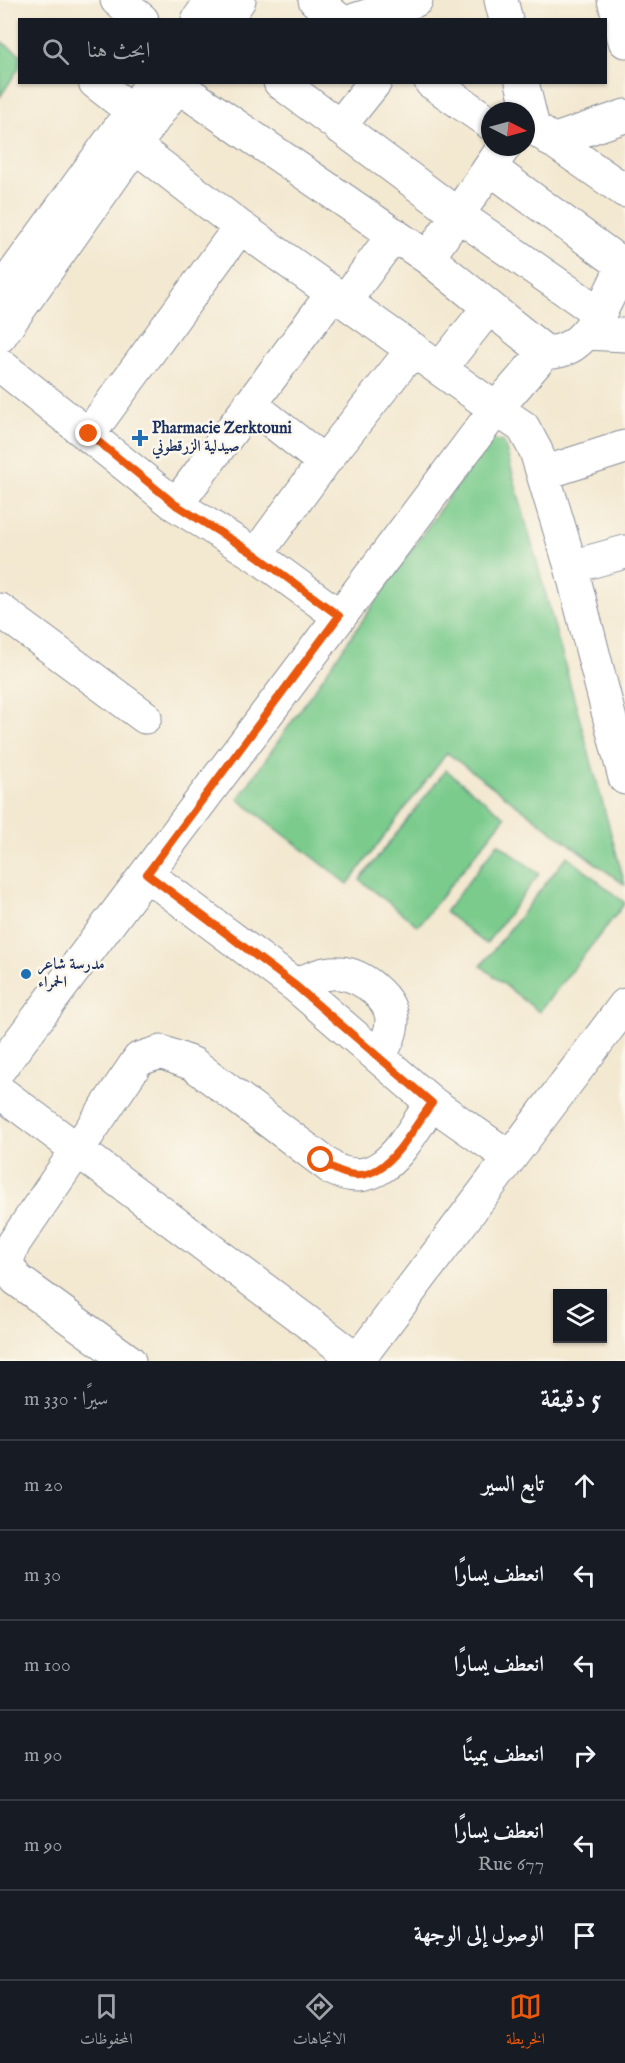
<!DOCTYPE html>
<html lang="ar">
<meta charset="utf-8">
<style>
:root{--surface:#171b24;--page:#20242c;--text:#f1f3f6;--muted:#9ea1a6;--line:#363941;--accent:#ea580c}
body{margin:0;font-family:"IM FELL English",Amiri,serif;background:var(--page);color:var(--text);direction:rtl}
.controls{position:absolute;right:18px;bottom:18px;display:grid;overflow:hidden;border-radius:0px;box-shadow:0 2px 4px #0004}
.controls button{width:54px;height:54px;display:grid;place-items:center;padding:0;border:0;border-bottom:2px solid var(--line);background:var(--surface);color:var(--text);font:30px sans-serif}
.compass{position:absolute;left:481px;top:102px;width:54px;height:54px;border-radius:50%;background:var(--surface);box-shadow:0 2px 4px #0004;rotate:96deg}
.stop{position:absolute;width:18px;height:18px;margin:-14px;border:4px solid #ea580c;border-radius:50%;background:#fff}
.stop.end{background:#ea580c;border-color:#fff;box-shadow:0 2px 6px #0008}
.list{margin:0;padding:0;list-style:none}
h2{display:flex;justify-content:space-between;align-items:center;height:78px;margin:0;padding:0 24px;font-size:26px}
h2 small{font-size:20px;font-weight:400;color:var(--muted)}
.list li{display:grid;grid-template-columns:39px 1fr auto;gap:18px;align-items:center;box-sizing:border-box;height:90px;padding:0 24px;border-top:2px solid var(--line)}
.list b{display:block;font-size:22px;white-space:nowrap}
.list p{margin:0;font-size:20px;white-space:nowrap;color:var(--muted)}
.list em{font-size:20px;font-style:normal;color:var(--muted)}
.icon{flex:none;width:33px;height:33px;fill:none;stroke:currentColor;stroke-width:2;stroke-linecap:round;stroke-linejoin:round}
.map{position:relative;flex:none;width:625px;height:1361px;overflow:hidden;direction:ltr}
.search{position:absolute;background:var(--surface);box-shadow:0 2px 4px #0004;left:18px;right:18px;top:18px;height:66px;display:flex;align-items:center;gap:15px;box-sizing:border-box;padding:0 21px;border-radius:0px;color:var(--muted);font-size:22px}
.sheet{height:618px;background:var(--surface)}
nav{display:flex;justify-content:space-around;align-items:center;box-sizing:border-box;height:84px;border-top:2px solid var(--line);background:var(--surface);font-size:16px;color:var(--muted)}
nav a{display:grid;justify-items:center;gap:3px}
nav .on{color:var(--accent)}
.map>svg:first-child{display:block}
</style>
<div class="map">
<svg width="625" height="1361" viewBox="0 0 625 1361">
<rect width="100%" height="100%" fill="#fbf7ec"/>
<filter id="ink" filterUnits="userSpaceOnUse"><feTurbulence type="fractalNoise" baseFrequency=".0167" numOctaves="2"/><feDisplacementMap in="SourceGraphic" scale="12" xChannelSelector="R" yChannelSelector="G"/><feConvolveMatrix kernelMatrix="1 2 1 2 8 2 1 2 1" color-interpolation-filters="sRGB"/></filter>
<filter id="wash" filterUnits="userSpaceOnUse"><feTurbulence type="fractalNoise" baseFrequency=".008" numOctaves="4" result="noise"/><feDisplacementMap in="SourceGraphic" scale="24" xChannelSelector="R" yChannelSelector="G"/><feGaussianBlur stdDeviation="1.35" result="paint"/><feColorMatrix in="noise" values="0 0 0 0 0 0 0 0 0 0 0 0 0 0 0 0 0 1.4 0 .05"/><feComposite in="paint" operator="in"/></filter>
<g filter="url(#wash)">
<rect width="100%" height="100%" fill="#f3e8d0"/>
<!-- green -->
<path fill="#7acb8c" stroke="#4a7d75" stroke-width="1.5" d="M0,41L20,54L19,68L0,97Z
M489,439L504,442L625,885L447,753L348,884L238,799Z
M446,770L505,817L418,926L360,880Z
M498,843L539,874L486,944L445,912Z
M567,856L625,903L539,1012L481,966Z"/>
</g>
<g filter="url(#ink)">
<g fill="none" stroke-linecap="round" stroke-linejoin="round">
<defs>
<path id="minor" d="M117,0L142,20
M315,0L339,20
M501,0L506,20
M614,0L625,41
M198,20L212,0
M225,20L239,0
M355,20L416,0
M95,82L132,111
M280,82L458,215L599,313
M431,82L490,123
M522,82L533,127L625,191
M178,86L428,258L545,352C590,356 606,295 625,264
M339,127L375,82
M552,141L625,116
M135,146L240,227L496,409L545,352
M490,168L624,266
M428,258L504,147
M0,293L148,89
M345,301L394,234
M586,333L625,335
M0,336L180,82
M0,365L176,505L256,555L339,616
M440,369L489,307
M250,404L324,462
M89,434L240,227
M544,473L625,447
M176,505L333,293
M256,555L324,462L413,349
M571,567L625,552
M0,610L145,717
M146,874L296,986L432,1103L509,1157
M296,986C308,979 325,971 340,973C362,975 392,998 392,1021C392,1033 385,1045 380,1056
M0,1068L496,409L523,427L536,451L571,567L625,778
M0,1092L358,1360
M129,1361L16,1279L6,1262L14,1243L139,1059L161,1052L193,1064L333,1169C384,1193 406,1138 432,1103
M357,1361L625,1005"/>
</defs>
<!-- minor casing -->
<use href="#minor" stroke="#878c97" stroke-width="35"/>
<!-- minor -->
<use href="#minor" stroke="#fff" stroke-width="33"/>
</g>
</g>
<g fill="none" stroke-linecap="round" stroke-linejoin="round" filter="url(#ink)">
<!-- route -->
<path stroke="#ea580c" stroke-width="8" d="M89,434L176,505L256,555L339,616L147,874L296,986L432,1103C402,1143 377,1204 321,1160"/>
</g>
<!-- markers -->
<g fill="#1f6fb2" stroke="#fbf7ec" stroke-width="2">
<path d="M137 429h6v6h6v6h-6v6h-6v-6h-6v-6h6z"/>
<circle cx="26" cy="974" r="6"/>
</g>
<g text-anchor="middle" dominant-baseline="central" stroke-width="5" stroke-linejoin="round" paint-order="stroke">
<!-- poi labels -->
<g font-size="16" font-weight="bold" fill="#1b2f5e" stroke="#fbf7ec" text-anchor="start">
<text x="152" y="429">Pharmacie Zerktouni<tspan x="152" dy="18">صيدلية الزرقطوني</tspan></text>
<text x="38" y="965">مدرسة شاعر<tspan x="38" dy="18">الحمراء</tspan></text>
</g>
</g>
</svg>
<div class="controls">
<button><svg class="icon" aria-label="layers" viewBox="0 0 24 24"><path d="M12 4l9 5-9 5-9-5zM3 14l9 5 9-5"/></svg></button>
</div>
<svg class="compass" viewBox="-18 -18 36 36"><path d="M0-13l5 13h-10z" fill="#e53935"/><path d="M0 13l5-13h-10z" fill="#9ea1a6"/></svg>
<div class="stop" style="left:321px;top:1160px"></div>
<div class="stop end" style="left:89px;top:434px"></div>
<div class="search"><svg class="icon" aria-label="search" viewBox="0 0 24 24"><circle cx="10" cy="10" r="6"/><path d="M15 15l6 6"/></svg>ابحث هنا</div>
</div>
<section class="sheet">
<h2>5 دقيقة<small>سيرًا · 330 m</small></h2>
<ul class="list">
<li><svg class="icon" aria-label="ahead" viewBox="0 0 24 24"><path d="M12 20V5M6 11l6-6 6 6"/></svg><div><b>تابع السير</b></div><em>20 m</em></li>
<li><svg class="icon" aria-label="left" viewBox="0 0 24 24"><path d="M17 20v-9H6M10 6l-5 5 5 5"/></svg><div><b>انعطف يسارًا</b></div><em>30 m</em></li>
<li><svg class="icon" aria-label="left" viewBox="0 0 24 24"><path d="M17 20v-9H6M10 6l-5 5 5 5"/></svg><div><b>انعطف يسارًا</b></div><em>100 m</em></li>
<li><svg class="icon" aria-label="right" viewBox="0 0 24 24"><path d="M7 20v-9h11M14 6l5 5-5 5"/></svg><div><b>انعطف يمينًا</b></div><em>90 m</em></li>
<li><svg class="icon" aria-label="left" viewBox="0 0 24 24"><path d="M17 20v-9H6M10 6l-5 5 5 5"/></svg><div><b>انعطف يسارًا</b><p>Rue 677</p></div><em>90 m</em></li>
<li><svg class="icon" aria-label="arrive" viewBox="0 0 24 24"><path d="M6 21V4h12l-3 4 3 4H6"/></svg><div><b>الوصول إلى الوجهة</b></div></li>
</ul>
</section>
<nav>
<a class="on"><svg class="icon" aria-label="map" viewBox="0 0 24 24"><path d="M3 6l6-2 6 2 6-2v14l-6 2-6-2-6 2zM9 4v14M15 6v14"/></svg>الخريطة</a>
<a><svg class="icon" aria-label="directions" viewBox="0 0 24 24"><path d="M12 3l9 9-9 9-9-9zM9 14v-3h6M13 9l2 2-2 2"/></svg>الاتجاهات</a>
<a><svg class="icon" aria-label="saved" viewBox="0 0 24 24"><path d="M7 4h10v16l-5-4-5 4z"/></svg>المحفوظات</a>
</nav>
